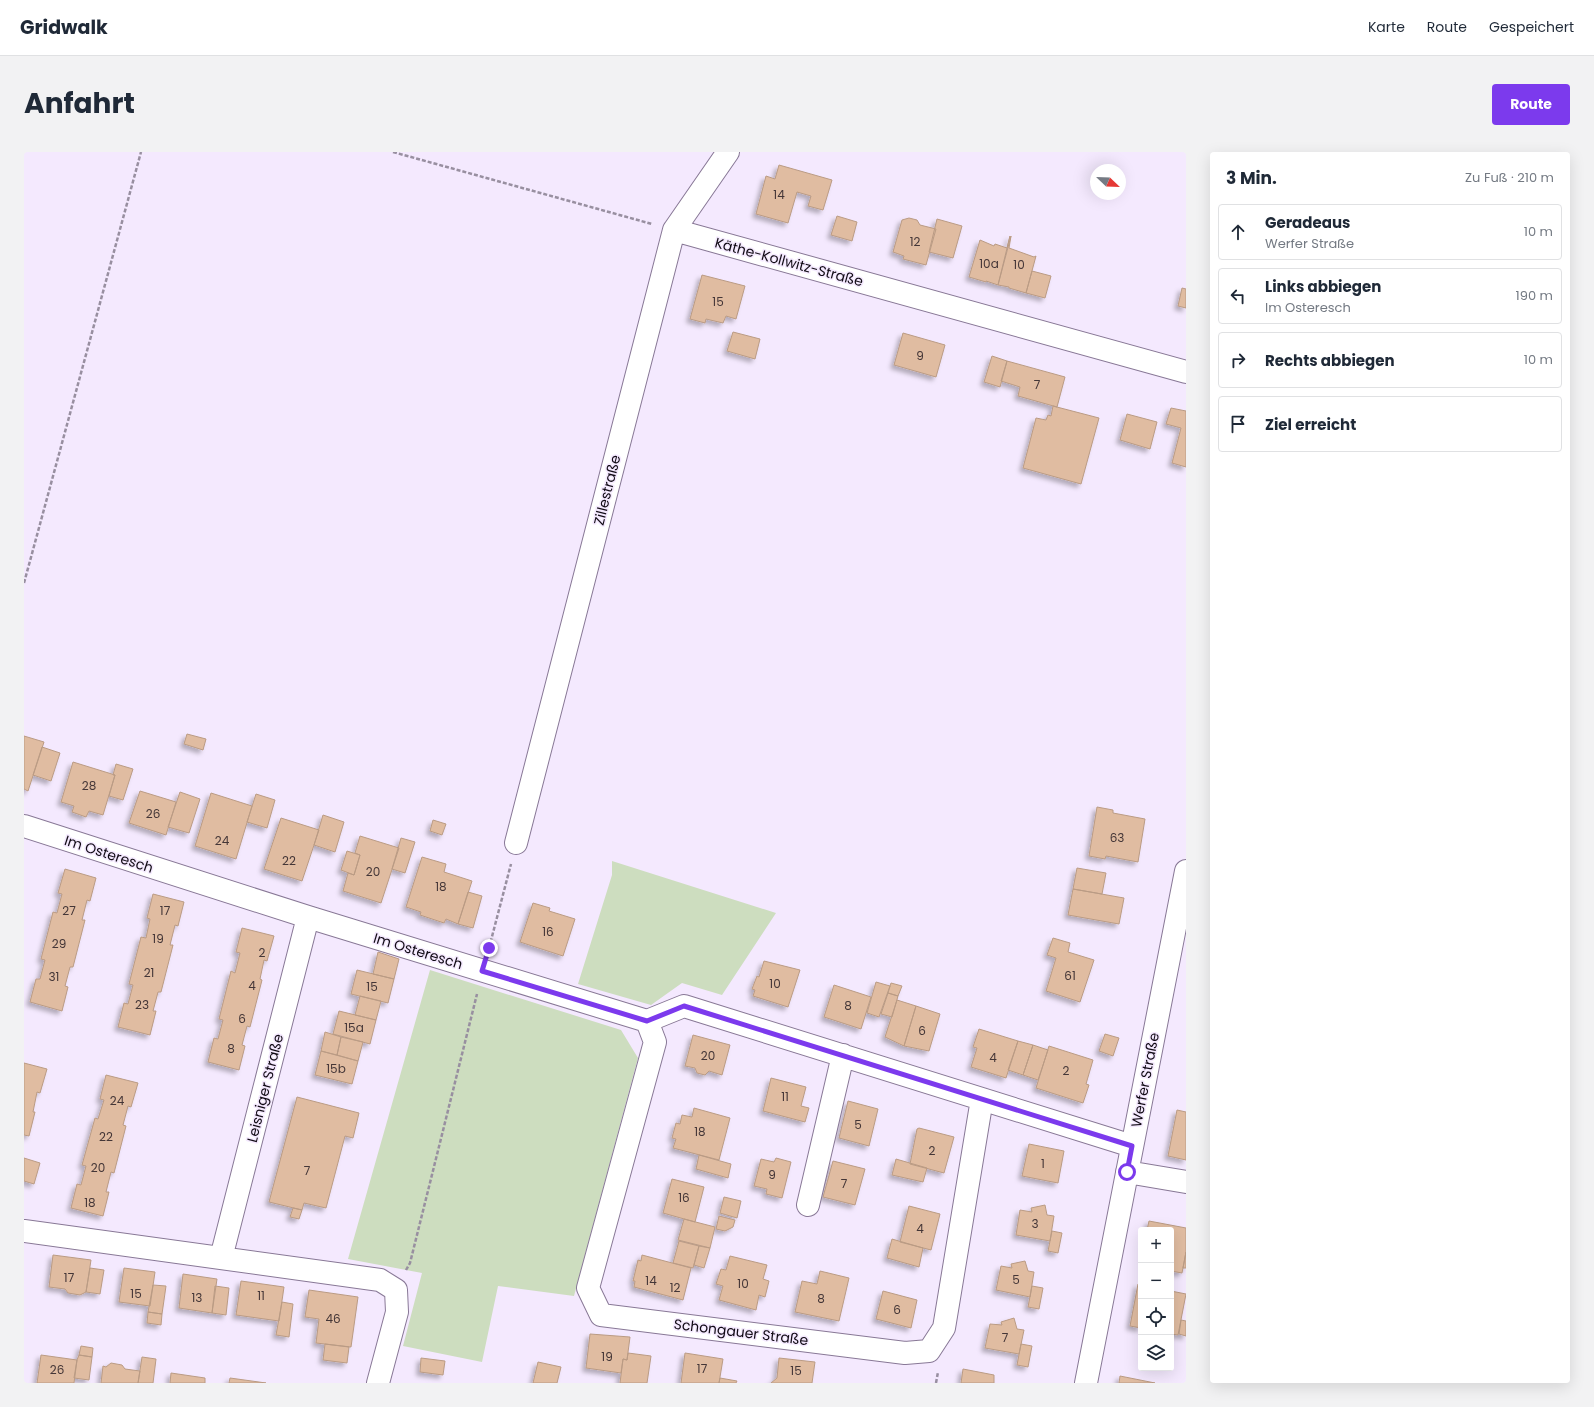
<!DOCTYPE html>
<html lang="de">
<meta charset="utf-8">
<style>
:root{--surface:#fff;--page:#f2f2f3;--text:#1f2937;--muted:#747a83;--line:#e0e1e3;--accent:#7c3aed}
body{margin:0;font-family:Poppins,sans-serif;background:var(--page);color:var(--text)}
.controls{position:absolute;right:12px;bottom:12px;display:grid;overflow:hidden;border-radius:4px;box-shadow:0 4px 16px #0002}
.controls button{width:36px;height:36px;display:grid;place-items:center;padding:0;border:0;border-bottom:1px solid var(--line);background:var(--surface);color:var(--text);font:20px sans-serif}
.compass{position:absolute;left:1066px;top:12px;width:36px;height:36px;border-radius:50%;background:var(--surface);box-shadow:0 4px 16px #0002;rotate:113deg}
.stop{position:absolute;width:12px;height:12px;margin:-9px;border:3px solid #7c3aed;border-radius:50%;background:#fff}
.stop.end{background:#7c3aed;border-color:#fff;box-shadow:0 1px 4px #0008}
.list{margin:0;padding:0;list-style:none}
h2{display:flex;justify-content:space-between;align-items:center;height:52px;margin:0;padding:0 16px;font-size:17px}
h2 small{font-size:13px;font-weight:400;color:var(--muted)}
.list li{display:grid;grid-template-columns:26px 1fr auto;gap:12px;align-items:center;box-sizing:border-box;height:56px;margin:0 8px 8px;padding:0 8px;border:1px solid var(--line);border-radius:4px}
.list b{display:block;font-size:15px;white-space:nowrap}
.list p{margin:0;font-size:13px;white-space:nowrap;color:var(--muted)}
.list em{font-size:13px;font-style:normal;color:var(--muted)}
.icon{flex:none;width:22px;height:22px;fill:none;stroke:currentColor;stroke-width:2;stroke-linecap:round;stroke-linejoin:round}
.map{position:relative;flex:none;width:1162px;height:1231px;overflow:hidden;border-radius:4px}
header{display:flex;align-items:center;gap:24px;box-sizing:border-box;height:56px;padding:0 20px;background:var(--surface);border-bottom:1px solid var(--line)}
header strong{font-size:19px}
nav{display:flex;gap:22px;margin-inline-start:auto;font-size:14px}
.intro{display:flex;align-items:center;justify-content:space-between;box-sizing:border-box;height:96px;padding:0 24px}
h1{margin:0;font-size:28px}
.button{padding:10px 18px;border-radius:4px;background:var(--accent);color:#fff;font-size:14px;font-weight:700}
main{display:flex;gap:24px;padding:0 24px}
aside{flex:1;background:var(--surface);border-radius:4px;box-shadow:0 4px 16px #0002}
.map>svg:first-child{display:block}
</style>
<header>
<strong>Gridwalk</strong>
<nav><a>Karte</a><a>Route</a><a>Gespeichert</a></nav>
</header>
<div class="intro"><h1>Anfahrt</h1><a class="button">Route</a></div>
<main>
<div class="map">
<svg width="1162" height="1231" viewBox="0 0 1162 1231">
<defs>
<filter id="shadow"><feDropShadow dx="-3.5" dy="3.5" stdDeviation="2" flood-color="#0004"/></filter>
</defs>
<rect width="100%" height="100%" fill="#f4e9fe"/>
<!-- green -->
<path fill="#cdddbf" d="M588,709L752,761L698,843L658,831L627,853L554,832L588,723Z
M406,818L597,878L614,906L550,1144L474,1134L458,1210L379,1194L398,1121L324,1107Z"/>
<!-- building -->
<path fill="#e0bca1" stroke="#ba9b84" filter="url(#shadow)" d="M755,13L808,28L799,58L784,54L787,44L773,40L764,71L732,62L742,24L751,27Z
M813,64L833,70L828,89L807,83Z
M885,66L893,68L896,73L912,77L902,113L879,107L880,104L869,100L878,68Z
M913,67L938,74L929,106L905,100Z
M986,84L974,133L962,129V130L945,125L956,88L970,94L971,92L983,96Z
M987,84L985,96L1010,105L1012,104L1002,141L985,136V135L974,133Z
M1008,119L1027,124L1021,146L1002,141Z
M678,123L721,134L712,167L702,164L699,171L682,167L681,171L666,167Z
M1158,136L1162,137V156L1154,154Z
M709,180L736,187L731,207L703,199Z
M879,181L921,193L912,225L870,213Z
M968,204L983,209L976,235L960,230Z
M983,209L1041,225L1033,255L994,244L996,235L977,229Z
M1029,254L1075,266L1057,332L999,316L1012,266L1022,268L1024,263L1027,264Z
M1147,256L1162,259V315L1148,311L1157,276L1142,272Z
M1103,262L1133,270L1126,297L1096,288Z
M163,582L182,587L179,598L160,592Z
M0,584L20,590L4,639L0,637Z
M18,595L36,601L27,629L9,623Z
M49,610L91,623L79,663L65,659L62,665L48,660L50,654L37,650Z
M92,612L109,617L99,648L85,644L91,623H89Z
M116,639L152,650L142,683L105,671Z
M156,640L176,647L165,681L144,675Z
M187,641L228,654L212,707L171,694Z
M232,642L251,648L243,676L223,670Z
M1073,655L1089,658V661L1121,667L1114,710L1082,704L1081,707L1065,704Z
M299,663L320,670L311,700L290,693Z
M257,666L295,678L278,729L240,717Z
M409,668L422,672L418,683L406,679Z
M336,684L375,696L357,751L319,739L324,721L330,723L336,703L331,701Z
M377,686L391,690L381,721L368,717Z
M323,699L336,703L330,723L317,718Z
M398,705L422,712L420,720L448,729L434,772L422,767L420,771L396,763L397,760L382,755Z
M1053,716L1082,721L1078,742L1049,737Z
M41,717L72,726L66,749L63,748L58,768H61L49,815H46L41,834L44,835L38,859L6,850L12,827H16L21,808L17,807L29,760L33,761L38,742L34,741Z
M1049,737L1100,746L1095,772L1044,763Z
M444,740L458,744L449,776L434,772Z
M129,742L160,750L154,774L151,773L146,793H149L137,840H134L129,859H132L126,883L94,875L100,851L104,852L109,833L105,832L117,785L122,786L126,767L123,766Z
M509,751L526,756L525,759L551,767L539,804L496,790Z
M218,776L250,784L243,809L240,808L236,827L238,828L226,875L223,874L218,893L221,894L215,918L184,910L190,886L194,887L199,868L195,867L207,819L211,821L216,801L212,800Z
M1029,786L1046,791L1044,800L1070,808L1056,850L1022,839L1032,806L1023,803Z
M354,800L375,807L370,827L349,822Z
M740,809L776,818L764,855L729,844L731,838L728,837L733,824L735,825Z
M333,818L370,827L364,851L327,842Z
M852,830L866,834L855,865L843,861Z
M867,831L878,834L874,844L864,841Z
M810,833L847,845L837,877L800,865Z
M864,841L874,844L868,865L857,862Z
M336,844L357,849L352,868L331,863Z
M873,848L892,854L880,894L861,885Z
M892,854L916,862L905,899L880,894Z
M315,859L352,868L346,892L309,882Z
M955,877L994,889L982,926L947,915L953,896L949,895Z
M301,880L317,885L313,903L297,899Z
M1081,882L1095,886L1089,904L1075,899Z
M669,883L706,893L698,923L685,919L681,923L673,921L671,916L661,914Z
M317,885L339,890L334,909L313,903Z
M994,889L1009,893L999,923L984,918Z
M1009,893L1024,898L1014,928L999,923Z
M1025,894L1069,908L1062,932L1065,933L1059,951L1012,936Z
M297,899L334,909L328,932L291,923Z
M0,911L23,917L16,941L13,940L9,960H11L5,984L0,983Z
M82,923L114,931L107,955L104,954L99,973L102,974L90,1021L87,1020L82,1040H85L79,1064L47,1056L53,1032L57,1033L62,1014L58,1013L71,966L74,967L80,948L76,947Z
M747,926L782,935L777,954L785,956L781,970L739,959Z
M273,945L335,961L329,986L321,984L302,1056L280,1051L278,1058L245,1050Z
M824,949L854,957L845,994L815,986Z
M670,956L706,966L695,1008L649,996L652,987L648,986L652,971L656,972L658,963L668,965Z
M1153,958L1162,960V1008L1144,1004Z
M895,976L930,985L920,1021L886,1012L893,977Z
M1005,992L1040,999L1034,1031L998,1024Z
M675,1003L707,1012L704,1026L672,1017Z
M0,1006L16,1011L10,1032L0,1029Z
M752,1006L767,1010L758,1046L742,1042L743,1037L730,1034L737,1007L750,1010Z
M872,1007L903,1016L899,1030L868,1023Z
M809,1009L841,1017L831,1053L799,1045Z
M648,1027L680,1035L671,1070L639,1061Z
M700,1045L717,1049L713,1066L696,1061Z
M1021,1053L1023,1063L1030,1064L1026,1089L992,1083L996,1058L1008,1060L1007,1056Z
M885,1054L916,1062L907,1098L876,1090Z
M269,1056L278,1058L275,1067L266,1065Z
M695,1064L711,1068L709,1075L701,1079L692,1077Z
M660,1067L691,1075L686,1096L654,1088Z
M1125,1069L1162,1076V1100L1158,1121L1147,1119V1078H1123Z
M1028,1079L1038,1081L1034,1101L1024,1099Z
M868,1087L899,1096L895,1115L863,1106Z
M655,1089L675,1094L669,1116L649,1111Z
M675,1094L686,1096L680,1116L670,1113Z
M1162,1100V1116H1159Z
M29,1103L67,1108L62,1140L56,1143L44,1141L41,1137L25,1135Z
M618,1103L667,1116L659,1148L610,1135L611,1129H609L614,1108L617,1109Z
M706,1104L743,1113L739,1127L745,1129L741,1145L735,1143L732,1158L695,1148L699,1134L692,1132L697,1117L702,1118Z
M1001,1109L1004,1119L1010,1120L1006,1145L972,1138L977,1114L988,1116L987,1112Z
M66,1116L80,1118L76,1142L62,1140Z
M100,1116L131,1120L126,1154L95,1150Z
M796,1119L825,1126L815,1169L771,1160L778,1129L793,1132Z
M159,1122L193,1127L188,1161L155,1156Z
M217,1129L260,1135L255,1169L212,1163Z
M1114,1132L1117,1133V1176L1106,1174Z
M129,1133L142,1134L138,1162L124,1160Z
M191,1134L205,1136L202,1163L188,1161Z
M1008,1134L1019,1136L1015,1157L1004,1155Z
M285,1138L334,1145L327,1195L292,1191L295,1167L281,1165Z
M859,1139L893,1148L887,1176L852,1167Z
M1147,1139L1162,1142L1154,1183L1147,1182Z
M258,1150L269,1152L265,1185L252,1183Z
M124,1160L138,1162L137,1173L123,1171Z
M990,1166L993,1177L1000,1178L995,1202L961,1196L966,1172L978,1173L977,1170Z
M1157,1168L1162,1169V1184L1155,1182Z
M566,1182L606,1185L603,1208L599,1207L597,1221L562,1216Z
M301,1192L325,1195L323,1211L299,1208Z
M997,1192L1008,1194L1004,1215L993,1213Z
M57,1194L69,1196L68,1205L55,1203Z
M604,1201L627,1204L623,1231H596L599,1207L603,1208Z
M661,1201L699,1207L695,1231H657Z
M17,1203L53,1208L50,1231H13Z
M55,1203L68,1205L65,1228L50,1226L53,1208Z
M118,1205L132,1207L129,1231H114Z
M397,1206L421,1209L419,1223L396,1220Z
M755,1206L791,1210L788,1231H747L753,1226Z
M514,1210L537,1215L533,1231H509Z
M87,1211L98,1213L101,1217L116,1219L114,1231H77L79,1214L82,1215Z
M939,1217L970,1223V1231H937Z
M147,1221L181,1226V1231H146Z
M1096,1224L1131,1231H1095Z
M206,1226L242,1231H205Z
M696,1226L713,1229L712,1231H695Z"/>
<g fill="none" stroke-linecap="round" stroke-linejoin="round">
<defs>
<path id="minor" d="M650,78L1162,220
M0,674L284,765L623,869L660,854L1108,994
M492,691L650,78L704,0
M623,869L631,890L564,1136L577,1163L881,1201L905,1199L920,1176L958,947
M1103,1020L1162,1030
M784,1053L819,903
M0,1079L356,1128L372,1138L373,1160L354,1231
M197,1106L284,765
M1062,1231L1162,719"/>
</defs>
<!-- minor casing -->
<use href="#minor" stroke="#887896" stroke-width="24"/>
<!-- path -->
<path stroke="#988fa0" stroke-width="2.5" stroke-dasharray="4 2" stroke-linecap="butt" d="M369,0L628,72
M0,431L117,0
M465,796L487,712
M382,1118L386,1111L453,842
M912,1231L914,1220"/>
<!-- minor -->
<use href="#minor" stroke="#fff" stroke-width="22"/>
</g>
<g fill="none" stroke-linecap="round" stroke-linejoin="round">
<!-- route -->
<path stroke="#7c3aed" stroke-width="5" d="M465,796L458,819L623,869L660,854L1108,994L1103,1020"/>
</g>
<g text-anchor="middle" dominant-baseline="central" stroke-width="3" stroke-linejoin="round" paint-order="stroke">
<!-- number labels -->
<g font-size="12" fill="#443637">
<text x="755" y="42">14</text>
<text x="891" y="89">12</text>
<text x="965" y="111">10a</text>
<text x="995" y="112">10</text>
<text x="694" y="149">15</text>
<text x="896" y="203">9</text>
<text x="1013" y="232">7</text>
<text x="65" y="633">28</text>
<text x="129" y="661">26</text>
<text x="1093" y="685">63</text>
<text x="198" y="688">24</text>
<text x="265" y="708">22</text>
<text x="349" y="719">20</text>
<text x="417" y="734">18</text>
<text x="45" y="758">27</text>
<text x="141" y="758">17</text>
<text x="524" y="779">16</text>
<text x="134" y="786">19</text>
<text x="35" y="791">29</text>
<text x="238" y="800">2</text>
<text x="125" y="820">21</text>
<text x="1046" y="823">61</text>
<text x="30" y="824">31</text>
<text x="751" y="831">10</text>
<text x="228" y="833">4</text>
<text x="348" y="834">15</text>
<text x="118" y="852">23</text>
<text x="824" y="853">8</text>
<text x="218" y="866">6</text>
<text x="330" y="875">15a</text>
<text x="898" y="878">6</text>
<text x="207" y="896">8</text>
<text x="684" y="903">20</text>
<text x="969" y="905">4</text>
<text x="312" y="916">15b</text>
<text x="1042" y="918">2</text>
<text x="761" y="944">11</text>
<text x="93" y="948">24</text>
<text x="834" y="972">5</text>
<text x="676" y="979">18</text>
<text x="82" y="984">22</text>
<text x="908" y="998">2</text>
<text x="1019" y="1011">1</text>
<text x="74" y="1015">20</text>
<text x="283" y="1018">7</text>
<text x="748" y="1022">9</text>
<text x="820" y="1031">7</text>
<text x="660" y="1045">16</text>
<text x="66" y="1050">18</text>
<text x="1011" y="1071">3</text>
<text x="896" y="1076">4</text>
<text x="45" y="1125">17</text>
<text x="992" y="1127">5</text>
<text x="627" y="1128">14</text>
<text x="719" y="1131">10</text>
<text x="651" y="1135">12</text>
<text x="112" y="1141">15</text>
<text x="237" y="1143">11</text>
<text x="173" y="1145">13</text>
<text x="797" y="1146">8</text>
<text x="873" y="1157">6</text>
<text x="309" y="1166">46</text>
<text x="981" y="1185">7</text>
<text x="583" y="1204">19</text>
<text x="678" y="1216">17</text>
<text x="33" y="1217">26</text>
<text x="772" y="1218">15</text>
</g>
<!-- street labels -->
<g font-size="14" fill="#100a14" stroke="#f4e9fe">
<text transform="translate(765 110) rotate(15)">Käthe-Kollwitz-Straße</text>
<text transform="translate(583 338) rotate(-76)">Zillestraße</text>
<text transform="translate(85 702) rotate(18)">Im Osteresch</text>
<text transform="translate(394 799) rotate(17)">Im Osteresch</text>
<text transform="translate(1121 928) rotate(-79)">Werfer Straße</text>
<text transform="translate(241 936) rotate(-76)">Leisniger Straße</text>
<text transform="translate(717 1180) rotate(7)">Schongauer Straße</text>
</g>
</g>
</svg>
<div class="controls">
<button>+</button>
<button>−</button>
<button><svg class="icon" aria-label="locate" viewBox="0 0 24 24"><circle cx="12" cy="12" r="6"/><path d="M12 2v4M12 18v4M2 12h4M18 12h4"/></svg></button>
<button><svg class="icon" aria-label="layers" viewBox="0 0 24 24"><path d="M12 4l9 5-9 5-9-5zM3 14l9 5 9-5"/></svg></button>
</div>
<svg class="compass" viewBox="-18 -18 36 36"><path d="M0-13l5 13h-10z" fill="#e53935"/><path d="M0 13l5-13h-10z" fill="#747a83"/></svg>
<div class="stop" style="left:1103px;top:1020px"></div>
<div class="stop end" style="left:465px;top:796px"></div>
</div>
<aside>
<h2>3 Min.<small>Zu Fuß · 210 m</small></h2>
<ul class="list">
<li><svg class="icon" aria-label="ahead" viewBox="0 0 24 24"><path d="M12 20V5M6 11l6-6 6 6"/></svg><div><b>Geradeaus</b><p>Werfer Straße</p></div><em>10 m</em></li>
<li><svg class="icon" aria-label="left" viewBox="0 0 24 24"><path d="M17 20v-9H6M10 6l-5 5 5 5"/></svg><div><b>Links abbiegen</b><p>Im Osteresch</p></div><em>190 m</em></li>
<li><svg class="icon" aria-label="right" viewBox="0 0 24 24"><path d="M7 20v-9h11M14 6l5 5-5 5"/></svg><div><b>Rechts abbiegen</b></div><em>10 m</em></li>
<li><svg class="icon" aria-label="arrive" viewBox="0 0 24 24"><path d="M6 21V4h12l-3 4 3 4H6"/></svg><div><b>Ziel erreicht</b></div></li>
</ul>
</aside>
</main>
